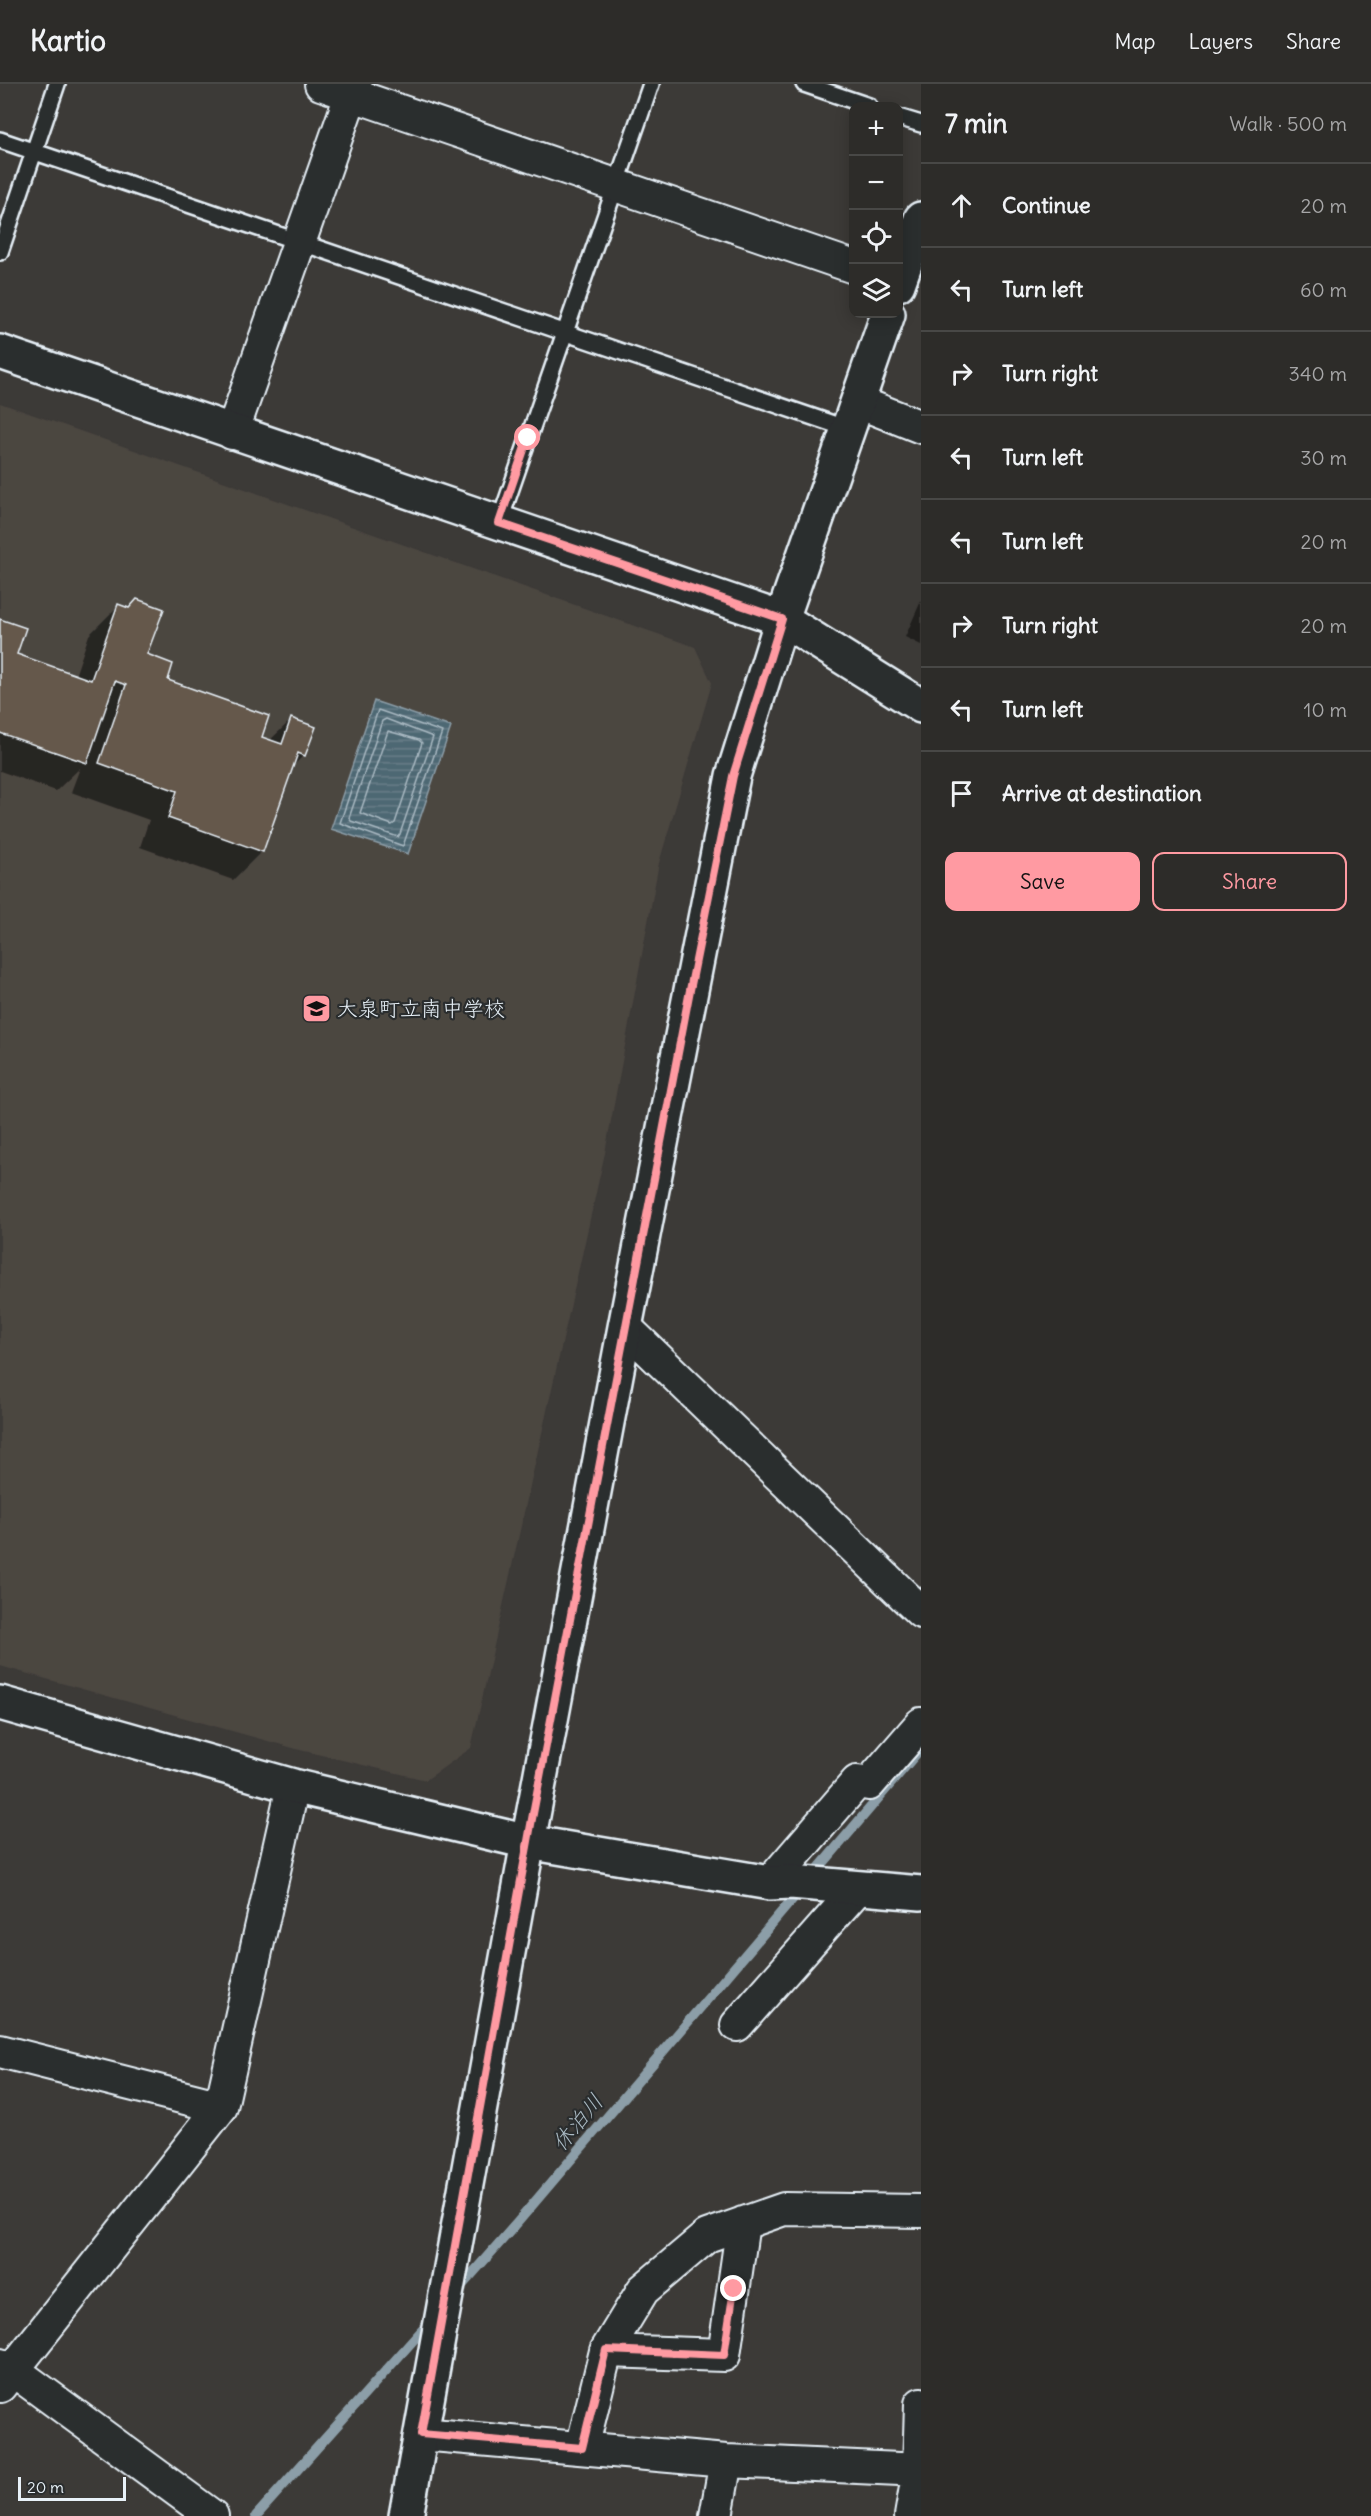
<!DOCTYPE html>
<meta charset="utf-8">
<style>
:root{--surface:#2d2c29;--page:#393835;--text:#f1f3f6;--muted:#a7a7a8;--line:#484846;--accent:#ff9aa2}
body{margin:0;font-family:Delius,"Klee One",sans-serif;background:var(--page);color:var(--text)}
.controls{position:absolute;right:18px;top:18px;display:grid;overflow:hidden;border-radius:12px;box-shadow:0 3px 15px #0003}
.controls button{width:54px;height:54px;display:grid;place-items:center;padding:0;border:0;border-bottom:2px solid var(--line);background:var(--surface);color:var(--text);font:30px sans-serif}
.scale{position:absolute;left:18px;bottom:15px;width:108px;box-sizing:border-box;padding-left:6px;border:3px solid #e8f1f8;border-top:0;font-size:16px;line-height:21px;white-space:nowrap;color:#e8f1f8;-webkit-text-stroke:4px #2a2d2e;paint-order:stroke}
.stop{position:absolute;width:18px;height:18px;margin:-14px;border:4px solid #ff9aa2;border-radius:50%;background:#fff}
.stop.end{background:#ff9aa2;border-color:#fff;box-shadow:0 2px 6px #0008}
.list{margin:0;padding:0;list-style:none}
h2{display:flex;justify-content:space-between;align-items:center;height:78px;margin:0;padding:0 24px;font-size:26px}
h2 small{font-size:20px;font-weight:400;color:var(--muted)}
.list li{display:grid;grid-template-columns:39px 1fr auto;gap:18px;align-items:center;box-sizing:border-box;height:84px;padding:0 24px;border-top:2px solid var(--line)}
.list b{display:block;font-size:22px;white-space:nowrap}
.list em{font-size:20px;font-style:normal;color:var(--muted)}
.actions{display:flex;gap:12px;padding:18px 24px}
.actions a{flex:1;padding:14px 0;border:2px solid var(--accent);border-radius:12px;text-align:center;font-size:21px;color:var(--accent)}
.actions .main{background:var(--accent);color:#111}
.icon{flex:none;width:33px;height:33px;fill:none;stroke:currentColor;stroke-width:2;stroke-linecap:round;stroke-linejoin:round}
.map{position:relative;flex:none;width:921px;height:2432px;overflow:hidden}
header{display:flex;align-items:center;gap:36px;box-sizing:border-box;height:84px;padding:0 30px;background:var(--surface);border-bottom:2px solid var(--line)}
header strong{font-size:28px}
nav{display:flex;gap:33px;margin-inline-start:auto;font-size:21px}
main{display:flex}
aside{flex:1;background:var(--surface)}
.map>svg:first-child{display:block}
</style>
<header>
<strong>Kartio</strong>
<nav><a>Map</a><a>Layers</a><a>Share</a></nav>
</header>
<main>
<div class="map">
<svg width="921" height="2432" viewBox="0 0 921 2432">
<defs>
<pattern id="water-rules" width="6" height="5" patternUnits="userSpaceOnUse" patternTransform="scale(1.5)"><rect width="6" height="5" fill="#4e6773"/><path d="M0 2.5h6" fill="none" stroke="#687d88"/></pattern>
</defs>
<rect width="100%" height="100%" fill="#3c3a37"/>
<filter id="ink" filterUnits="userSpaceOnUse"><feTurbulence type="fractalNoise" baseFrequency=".0167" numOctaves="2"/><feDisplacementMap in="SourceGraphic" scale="12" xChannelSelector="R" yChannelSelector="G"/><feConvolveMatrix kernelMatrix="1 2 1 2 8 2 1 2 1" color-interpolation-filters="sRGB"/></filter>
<g filter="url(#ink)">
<!-- built -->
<path fill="#4b4641" d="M0,319L695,563L712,599L659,779L605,1069L471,1664L426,1696L300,1666L0,1582Z"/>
<!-- water -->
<path fill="url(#water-rules)" stroke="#8c9ea8" stroke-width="1.5" d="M374,617L451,643L408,770L331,745Z"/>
<!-- shadow -->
<path fill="#0007" d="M921,517V561L905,553Z
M118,522L145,571L166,597L260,654L269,657L291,636L304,671L291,684L262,767L233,796L140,763L149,736L71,708L80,684L56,707L0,687V537L15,571L75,592L89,551Z"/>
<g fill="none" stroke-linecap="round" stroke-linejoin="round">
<!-- shore -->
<path stroke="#aabac3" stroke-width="1.5" d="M378,626L442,648L403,762L340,739Z
M386,635L433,653L400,750L398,753L351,737L349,734L382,637Z
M388,647L419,656L422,659L395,739L392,741L360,729Z"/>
<!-- stream -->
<path stroke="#8c9ea8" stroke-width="10" d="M457,2207L517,2139L921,1664
M256,2432L433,2234"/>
</g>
<!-- building -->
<path fill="#65584c" stroke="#e8f1f8" stroke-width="1.5" d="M137,515L164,525L147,570L173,580L168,596L269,632L262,653L282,660L291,634L316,643L305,672L298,669L263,768L168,734L177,707L99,679L126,601L115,597L87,679L0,649V535L26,544L17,570L91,596L118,520L129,524Z"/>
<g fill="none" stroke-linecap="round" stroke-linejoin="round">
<defs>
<path id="service" d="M804,0L869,22
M898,33L921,40
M0,56L848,345
M0,168L57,0
M499,439L651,0"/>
<path id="minor" d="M321,0L854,183
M858,318L921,343
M232,349L355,0
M625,1243L921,1528
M770,1799L857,1698L869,1700L921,1640
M737,1941L858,1804
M0,1967L221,2023
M606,2267L724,2271L743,2139
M0,2281L13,2286L212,2432
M0,2302L221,2023L293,1702
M421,2350L726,2377L921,2386
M582,2364L606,2267L643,2206L707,2152L784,2125L921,2127
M716,2432L726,2377
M911,2432L919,2386L921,2320"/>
<path id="tertiary" d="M898,200L921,135
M0,268L782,535L921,622
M0,1619L293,1702L528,1758L770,1799L791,1798L921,1809
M406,2432L528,1758L625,1243L733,692L782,535L888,230"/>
</defs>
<!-- service casing -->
<use href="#service" stroke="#e8f1f8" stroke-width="20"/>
<!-- minor casing -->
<use href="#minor" stroke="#e8f1f8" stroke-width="36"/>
<!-- tertiary casing -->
<use href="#tertiary" stroke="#e8f1f8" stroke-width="38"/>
<!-- service -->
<use href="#service" stroke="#2a2d2e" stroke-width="15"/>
<!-- minor -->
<use href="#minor" stroke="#2a2d2e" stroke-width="32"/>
<!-- tertiary -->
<use href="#tertiary" stroke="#2a2d2e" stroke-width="33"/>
</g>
</g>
<g fill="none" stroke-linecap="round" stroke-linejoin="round" filter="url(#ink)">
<!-- route -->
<path stroke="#ff9aa2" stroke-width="8" d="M528,354L499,439L782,535L733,692L690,906L532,1735L421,2350L582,2364L606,2266L724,2271L734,2205"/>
</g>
<!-- icons -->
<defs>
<symbol id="school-square" viewBox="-11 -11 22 22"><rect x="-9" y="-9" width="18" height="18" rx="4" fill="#ff9aa2" stroke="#2a2d2e"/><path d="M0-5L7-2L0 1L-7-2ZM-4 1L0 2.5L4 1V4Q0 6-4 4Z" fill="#111"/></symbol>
</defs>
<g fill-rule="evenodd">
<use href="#school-square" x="300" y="908" width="33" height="33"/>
</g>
<g text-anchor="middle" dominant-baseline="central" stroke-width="4.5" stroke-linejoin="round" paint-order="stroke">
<!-- poi labels -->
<g font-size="21" fill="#e8f1f8" stroke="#2a2d2e" text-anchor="start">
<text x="337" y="924">大泉町立南中学校</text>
</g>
<!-- water labels -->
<g font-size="22" font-style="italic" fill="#aabac3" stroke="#2a2d2e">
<text transform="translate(577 2038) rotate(-50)">休泊川</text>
</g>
</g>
</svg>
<div class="controls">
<button>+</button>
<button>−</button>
<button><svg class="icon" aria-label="locate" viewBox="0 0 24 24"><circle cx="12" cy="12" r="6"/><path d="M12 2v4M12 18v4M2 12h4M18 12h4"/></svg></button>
<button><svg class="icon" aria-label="layers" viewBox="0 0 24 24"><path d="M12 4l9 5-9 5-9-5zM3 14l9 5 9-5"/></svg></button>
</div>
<div class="scale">20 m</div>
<div class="stop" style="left:528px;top:354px"></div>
<div class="stop end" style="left:734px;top:2205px"></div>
</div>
<aside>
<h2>7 min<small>Walk · 500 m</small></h2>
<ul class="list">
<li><svg class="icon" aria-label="ahead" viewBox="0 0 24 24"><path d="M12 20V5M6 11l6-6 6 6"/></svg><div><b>Continue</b></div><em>20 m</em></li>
<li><svg class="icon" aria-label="left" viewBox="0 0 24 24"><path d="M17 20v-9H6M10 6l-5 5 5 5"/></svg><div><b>Turn left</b></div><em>60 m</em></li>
<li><svg class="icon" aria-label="right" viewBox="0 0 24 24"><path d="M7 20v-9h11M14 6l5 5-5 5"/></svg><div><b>Turn right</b></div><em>340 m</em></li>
<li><svg class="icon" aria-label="left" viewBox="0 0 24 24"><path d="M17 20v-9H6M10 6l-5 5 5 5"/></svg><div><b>Turn left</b></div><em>30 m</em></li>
<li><svg class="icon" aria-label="left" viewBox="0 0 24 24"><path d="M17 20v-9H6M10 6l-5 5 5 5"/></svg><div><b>Turn left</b></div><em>20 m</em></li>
<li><svg class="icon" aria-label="right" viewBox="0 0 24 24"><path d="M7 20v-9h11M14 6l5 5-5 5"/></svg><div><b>Turn right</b></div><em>20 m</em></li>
<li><svg class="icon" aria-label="left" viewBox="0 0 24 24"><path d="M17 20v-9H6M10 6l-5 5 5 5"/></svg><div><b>Turn left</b></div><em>10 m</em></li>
<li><svg class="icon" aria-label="arrive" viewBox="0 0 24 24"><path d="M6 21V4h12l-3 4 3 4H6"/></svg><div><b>Arrive at destination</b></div></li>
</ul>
<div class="actions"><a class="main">Save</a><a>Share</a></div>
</aside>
</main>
